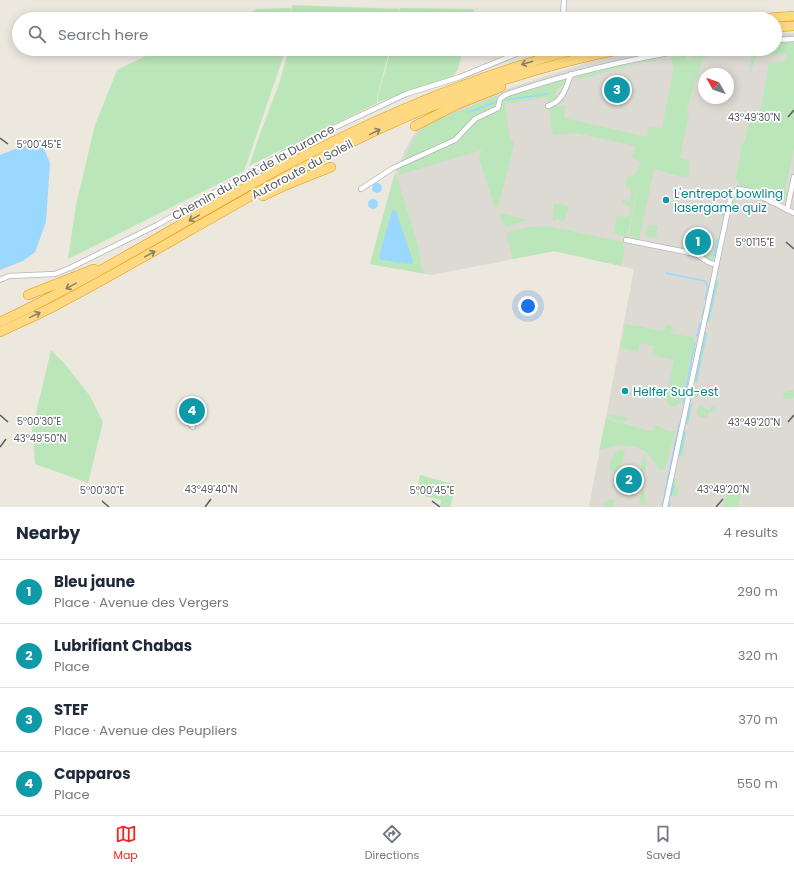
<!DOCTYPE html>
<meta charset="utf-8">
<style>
:root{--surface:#fff;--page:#f6f6f7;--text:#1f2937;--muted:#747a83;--line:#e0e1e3;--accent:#f2251f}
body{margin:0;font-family:Poppins,sans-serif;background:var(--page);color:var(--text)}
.compass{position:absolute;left:698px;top:68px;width:36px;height:36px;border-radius:50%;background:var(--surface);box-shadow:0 2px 10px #0003;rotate:310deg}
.you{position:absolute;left:528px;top:306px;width:14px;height:14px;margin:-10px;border:3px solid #fff;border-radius:50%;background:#1a73e8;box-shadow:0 0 0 6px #1a73e833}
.badge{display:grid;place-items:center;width:26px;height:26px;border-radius:50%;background:var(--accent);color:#fff;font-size:13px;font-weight:700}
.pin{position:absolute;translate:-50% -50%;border:2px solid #fff;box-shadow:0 1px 4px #0006}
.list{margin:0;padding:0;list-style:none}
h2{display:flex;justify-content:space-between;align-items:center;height:52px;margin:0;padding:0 16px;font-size:17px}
h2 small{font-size:13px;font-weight:400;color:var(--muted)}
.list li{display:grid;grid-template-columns:26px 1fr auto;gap:12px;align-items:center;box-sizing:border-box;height:64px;padding:0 16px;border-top:1px solid var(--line)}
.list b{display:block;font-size:15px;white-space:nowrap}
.list p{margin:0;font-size:13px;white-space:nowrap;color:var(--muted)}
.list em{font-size:13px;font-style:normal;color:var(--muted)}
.icon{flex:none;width:22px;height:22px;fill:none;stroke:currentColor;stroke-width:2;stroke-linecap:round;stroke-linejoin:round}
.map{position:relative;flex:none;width:794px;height:507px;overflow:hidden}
.search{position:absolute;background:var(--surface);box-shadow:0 2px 10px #0003;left:12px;right:12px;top:12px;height:44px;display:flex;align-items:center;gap:10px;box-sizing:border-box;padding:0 14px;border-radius:22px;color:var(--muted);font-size:15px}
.sheet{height:308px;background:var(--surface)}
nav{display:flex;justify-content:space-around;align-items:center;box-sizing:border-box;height:56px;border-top:1px solid var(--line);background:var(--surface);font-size:11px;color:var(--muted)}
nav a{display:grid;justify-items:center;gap:2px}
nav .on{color:var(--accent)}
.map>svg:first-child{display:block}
</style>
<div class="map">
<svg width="794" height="507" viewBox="0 0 794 507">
<rect width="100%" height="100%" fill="#ece8de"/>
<!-- industrial -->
<path fill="#dcdad3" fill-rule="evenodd" d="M794,33V507H589L634,269L554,251L432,275L370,264L394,176L405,150L416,131L425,122L510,88L611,55L653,49H775V34ZM704,74H728V98H704Z"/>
<!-- green -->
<path fill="#bbe6b9" d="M292,5L399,9L395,19H291Z
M291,8L290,19H238L257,9Z
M400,8L474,9L471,19H397Z
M794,42V148L785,191L787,194L784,201L781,202L739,185L736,180V176L742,144L744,143L749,123L757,121L761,107L769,64L787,60V53L769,55L760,52L757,54L750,74H749L752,49H775V43Z
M160,49H286L244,171L68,259L76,205L95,125L117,70Z
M289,49H386L385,51L388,56L377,97V103L249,166L261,131L279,84Z
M387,49H463L458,69L453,76L378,102V96L389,57Z
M714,49H749L750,51C738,52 708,53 700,60H702L697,79L695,78L692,94H691L687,110L689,112L680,158L690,161L688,177L679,176L654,169L639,239L629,236L641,170L628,232L625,237L616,234L614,229L617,216L629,217L631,207L622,203V199L629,201L631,193L630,188L626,187L625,185L627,176L635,175L640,164V161L632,158L635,146L576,133L553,135L549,108L565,105L564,118L647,137L649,126L662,129L674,66L672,63L671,59L674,56L686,55L687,53L686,60H695V57L693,58L688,55L689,53Z
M653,58L657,61H649L619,68V69L597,74V76L576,79L580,75Z
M566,77L565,83L556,90V98L554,100L548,102L547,97L505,104L510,141H514V143L505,181L497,209L494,205L479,158L482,150L398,175L401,166L454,142L476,120L485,116L497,112L502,105V98Z
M501,94L498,98V103L496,108L479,115L455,138L429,150L404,159L414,138L427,124Z
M396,175L418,245L422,269L426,274L370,264L394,176Z
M745,192L767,202V203L766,205L743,195L738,198L734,207L731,208C732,198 736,194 745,192Z
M560,203L569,207L565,220L560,222V220L557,218L555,221L552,219L554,204L559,205Z
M500,213L529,220L506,227L502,222Z
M648,225L658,226L656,238L648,237L646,234Z
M547,226L623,242V246L625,247L621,266L554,251L513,259L506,233L528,227Z
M717,238L720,239L716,256L712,260L703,254L681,248V246L713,253Z
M717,280L719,281L709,323L707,320L715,282Z
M625,324L664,331L666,324L673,326L671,333L695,338L681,404L679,403L676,407L669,405L666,399L674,360L652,355L654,346L640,343L638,352L621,348Z
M708,332L697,383H696L694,380L705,333Z
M51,350L65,364L90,396L103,422L88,483L35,464L32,430Z
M707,389L713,390L710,398L698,396L692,398L693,390Z
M792,390H794V397L792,399H784L783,395L786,391Z
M693,402L688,426L686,421L689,404Z
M700,405H703V408L710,410L711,406L716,408L715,412L709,411L707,418L698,416L696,413Z
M608,414H610L629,418L624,422L610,418Z
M606,418L613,421L650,431L653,430L654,425L670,431H675L665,470L659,469L647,452L637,448V447L620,445L613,446L599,451Z
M684,431L686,434L683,453L685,456L681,457L678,455Z
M622,449L625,452L620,473L613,472L610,469C610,459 612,452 622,449Z
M644,454C648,461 646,471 642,478L639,477Z
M420,475L456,485L450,507H440L441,500L416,494Z
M674,478H677L675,486L679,488L677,497L670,495V494Z
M638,481L642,483L647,505L639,503L642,489L637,488Z
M727,489L741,494L738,507H723Z
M609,499L615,500L613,507H604L603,503Z"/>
<!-- water -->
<path fill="#9bd8ff" d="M40,139L50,163L46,222L35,252L23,261L0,270V155Z
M372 188a5 5 0 1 1 10 0a5 5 0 1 1-10 0Z
M368 204a5 5 0 1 1 10 0a5 5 0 1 1-10 0Z
M392,210L396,211L413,261L412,264L381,260L379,257Z"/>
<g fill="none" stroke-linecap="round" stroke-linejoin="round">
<!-- stream -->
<path stroke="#9bd8ff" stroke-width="1.5" d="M504,100L548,94
M469,112L496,102
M723,216L725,204
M714,256L718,239
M666,273L705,281L708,287L705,299
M702,315L704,308
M708,321L717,282
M697,336L700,323
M696,381L706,333
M693,397L694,391
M683,403L695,343
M687,423L691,404
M680,455L685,432
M671,496L674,485
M662,507L679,425
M669,507L670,502"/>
<defs>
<path id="street" d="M563,19L564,0
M775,40L794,39
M548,106C563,102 566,87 571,74
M361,189L393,168L455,140L475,119L498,108L500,99L505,95C566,74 629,59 692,49
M787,210L794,177
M626,240L696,254L708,262L716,265
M0,280L9,276L55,274L70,268L157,225L304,142L406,94L460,77L528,49
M188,422L193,427
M665,507L731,196L738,189L750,191L794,213"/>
<path id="highway" d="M756,19L794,16
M775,27L794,26
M415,126L458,104L501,87
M263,196L286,185L331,167
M28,295L94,269
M0,322C98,276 190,217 285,166C379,116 475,75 578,49
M0,332C21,322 42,313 62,302C168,246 269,181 377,130C455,94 537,66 622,49"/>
</defs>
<!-- street casing -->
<use href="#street" stroke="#b2b6bb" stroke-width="6"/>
<!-- highway casing -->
<use href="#highway" stroke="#ea9600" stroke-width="10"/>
<!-- street -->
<use href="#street" stroke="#fff" stroke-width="4.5"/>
<!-- highway -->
<use href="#highway" stroke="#ffd982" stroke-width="9"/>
</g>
<!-- one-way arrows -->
<defs><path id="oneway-shaft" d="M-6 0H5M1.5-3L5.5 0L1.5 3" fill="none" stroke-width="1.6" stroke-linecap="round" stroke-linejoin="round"/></defs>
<g stroke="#8a826b">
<use href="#oneway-shaft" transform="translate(527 63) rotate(163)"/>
<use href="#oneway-shaft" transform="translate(375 132) rotate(-26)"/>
<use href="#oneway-shaft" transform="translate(194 218) rotate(151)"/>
<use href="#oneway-shaft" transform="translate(150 254) rotate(-29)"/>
<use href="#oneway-shaft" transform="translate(71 286) rotate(151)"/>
<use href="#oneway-shaft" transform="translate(35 315) rotate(-26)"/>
</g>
<!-- ticks -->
<path fill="none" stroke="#585c61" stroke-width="1.5" d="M788,117L794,110M0,138L8,144M786,242L794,249M0,415L8,422M788,422L794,415M0,447L6,439M102,501L109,507M432,501L440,507M205,507L211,499M716,507L723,499"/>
<!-- markers -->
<g fill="#0f9aa8" stroke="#fff" stroke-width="1.5">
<circle cx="666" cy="200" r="4"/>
<circle cx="625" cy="391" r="4"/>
</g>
<g text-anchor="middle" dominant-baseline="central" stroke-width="3.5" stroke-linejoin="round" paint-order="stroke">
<!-- street labels -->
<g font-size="12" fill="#585c61" stroke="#fff">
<text transform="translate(302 169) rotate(-28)">Autoroute du Soleil</text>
<text transform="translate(253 172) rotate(-29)">Chemin du Pont de la Durance</text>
</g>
<!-- culture labels -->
<g font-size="12" fill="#0d838f" stroke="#fff" text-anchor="start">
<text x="674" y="193">L'entrepot bowling<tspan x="674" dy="14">lasergame quiz</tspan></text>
<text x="633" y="391">Helfer Sud-est</text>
</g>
</g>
<g font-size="10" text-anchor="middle" fill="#585c61" stroke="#fff" stroke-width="3.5" stroke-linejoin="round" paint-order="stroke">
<text x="754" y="121">43°49'30"N</text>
<text x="39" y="148">5°00'45"E</text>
<text x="755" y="246">5°01'15"E</text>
<text x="39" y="425">5°00'30"E</text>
<text x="754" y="426">43°49'20"N</text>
<text x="40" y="442">43°49'50"N</text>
<text x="211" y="493">43°49'40"N</text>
<text x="723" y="493">43°49'20"N</text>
<text x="102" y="494">5°00'30"E</text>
<text x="432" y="494">5°00'45"E</text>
</g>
</svg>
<svg class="compass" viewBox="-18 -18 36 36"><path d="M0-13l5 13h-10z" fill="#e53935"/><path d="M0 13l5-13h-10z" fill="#747a83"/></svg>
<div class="you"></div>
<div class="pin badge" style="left:698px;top:242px;background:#0f9aa8">1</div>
<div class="pin badge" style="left:629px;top:480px;background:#0f9aa8">2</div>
<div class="pin badge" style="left:617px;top:90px;background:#0f9aa8">3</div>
<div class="pin badge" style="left:192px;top:411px;background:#0f9aa8">4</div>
<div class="search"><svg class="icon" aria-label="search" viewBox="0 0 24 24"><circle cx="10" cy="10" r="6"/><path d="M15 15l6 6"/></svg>Search here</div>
</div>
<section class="sheet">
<h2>Nearby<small>4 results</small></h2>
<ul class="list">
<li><span class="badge" style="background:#0f9aa8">1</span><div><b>Bleu jaune</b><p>Place · Avenue des Vergers</p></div><em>290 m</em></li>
<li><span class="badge" style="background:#0f9aa8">2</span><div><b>Lubrifiant Chabas</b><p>Place</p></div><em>320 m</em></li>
<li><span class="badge" style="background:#0f9aa8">3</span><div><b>STEF</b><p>Place · Avenue des Peupliers</p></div><em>370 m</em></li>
<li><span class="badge" style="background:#0f9aa8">4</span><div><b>Capparos</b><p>Place</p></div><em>550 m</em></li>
</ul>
</section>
<nav>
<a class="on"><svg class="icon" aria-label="map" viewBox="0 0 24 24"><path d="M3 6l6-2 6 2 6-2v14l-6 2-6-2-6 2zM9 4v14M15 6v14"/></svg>Map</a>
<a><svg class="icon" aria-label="directions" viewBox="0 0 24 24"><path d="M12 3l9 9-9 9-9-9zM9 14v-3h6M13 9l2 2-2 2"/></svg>Directions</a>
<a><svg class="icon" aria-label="saved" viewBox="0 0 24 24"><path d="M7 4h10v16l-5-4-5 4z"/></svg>Saved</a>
</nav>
